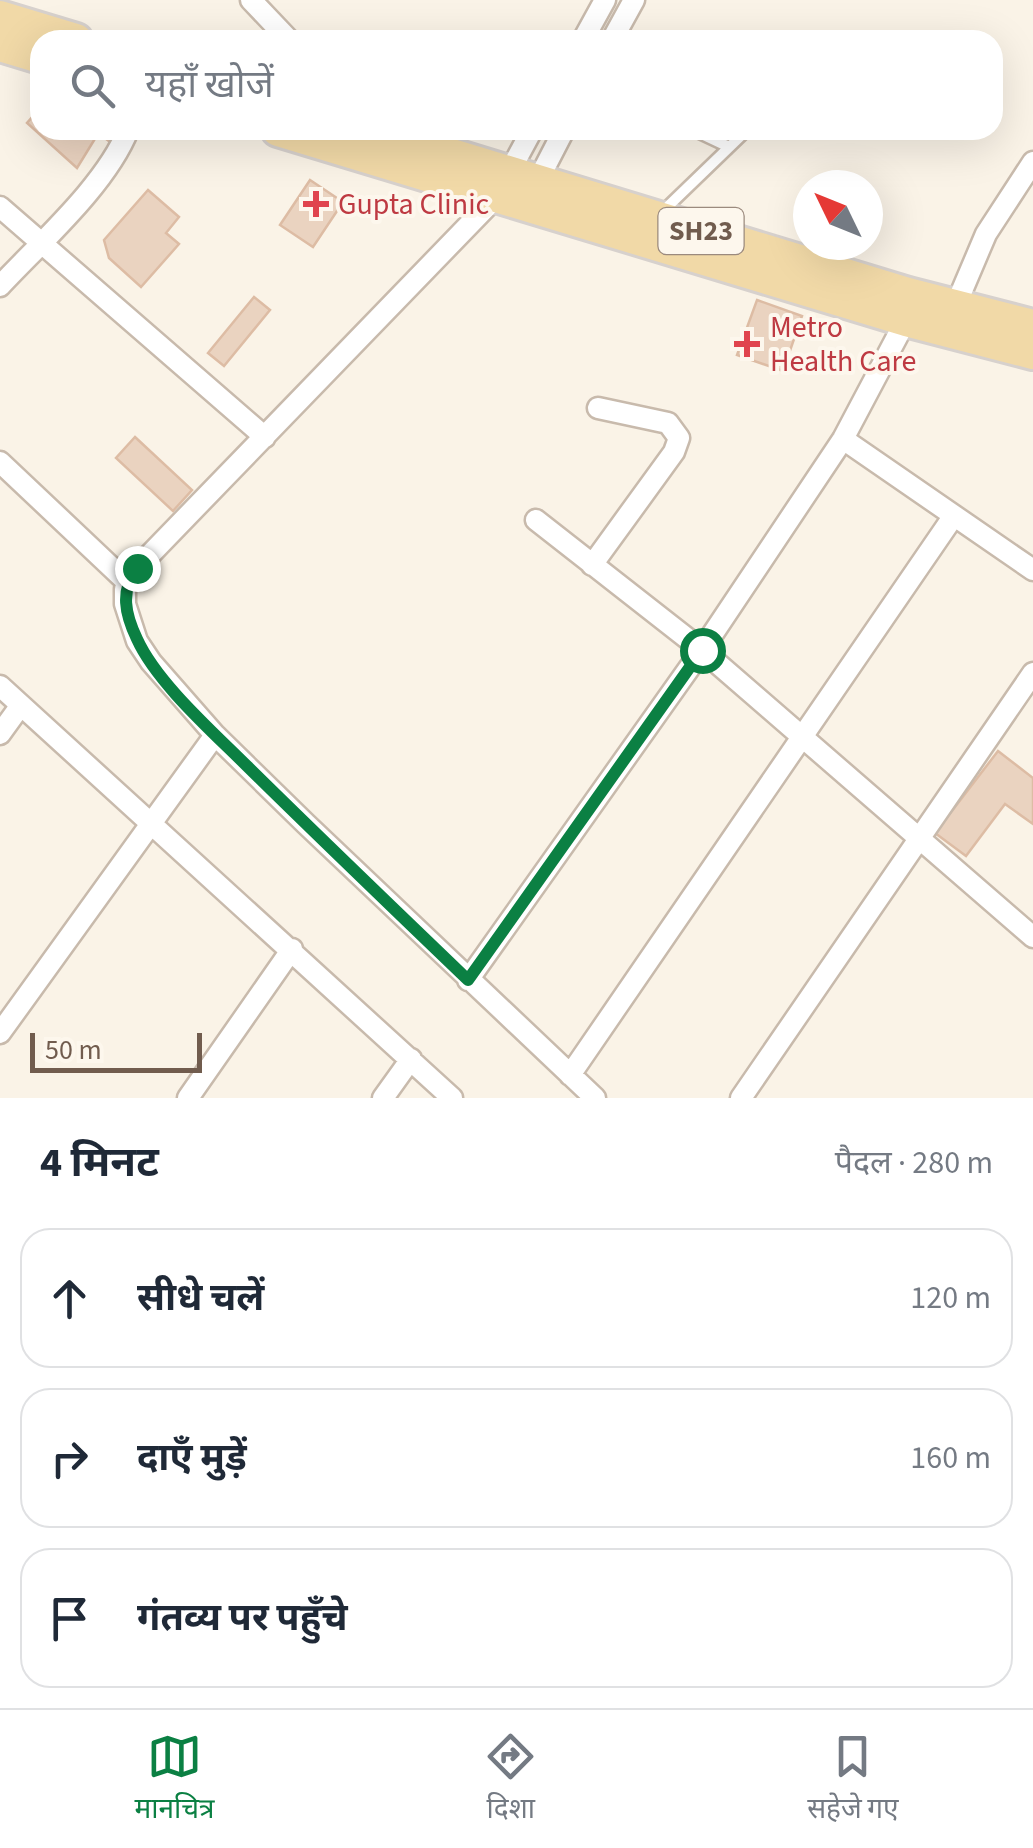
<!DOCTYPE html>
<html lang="hi">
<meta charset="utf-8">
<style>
:root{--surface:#fff;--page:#f6f6f7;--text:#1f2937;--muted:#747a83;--line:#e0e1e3;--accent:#0b8043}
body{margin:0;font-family:"Source Sans 3","Noto Sans Devanagari",sans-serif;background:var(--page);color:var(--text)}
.compass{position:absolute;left:793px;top:170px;width:90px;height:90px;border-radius:50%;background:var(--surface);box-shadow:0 10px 40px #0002;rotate:313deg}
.scale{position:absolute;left:30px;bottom:25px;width:172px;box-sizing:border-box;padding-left:10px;border:5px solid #715c4e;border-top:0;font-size:28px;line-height:35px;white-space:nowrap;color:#715c4e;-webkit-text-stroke:8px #fdf7ed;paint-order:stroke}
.stop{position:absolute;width:30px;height:30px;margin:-22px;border:8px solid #0b8043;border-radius:50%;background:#fff}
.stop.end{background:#0b8043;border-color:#fff;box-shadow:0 2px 10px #0008}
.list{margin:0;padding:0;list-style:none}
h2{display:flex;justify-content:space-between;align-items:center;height:130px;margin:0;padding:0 40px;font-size:42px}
h2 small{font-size:32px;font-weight:400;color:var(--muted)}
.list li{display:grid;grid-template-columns:65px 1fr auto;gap:30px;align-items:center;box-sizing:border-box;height:140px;margin:0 20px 20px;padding:0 20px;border:2px solid var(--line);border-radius:30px}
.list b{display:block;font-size:38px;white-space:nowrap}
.list em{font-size:32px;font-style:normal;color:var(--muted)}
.icon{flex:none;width:55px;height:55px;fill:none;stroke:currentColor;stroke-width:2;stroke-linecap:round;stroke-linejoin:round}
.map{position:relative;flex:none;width:1033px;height:1098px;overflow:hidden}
.search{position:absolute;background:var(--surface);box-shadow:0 10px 40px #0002;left:30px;right:30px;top:30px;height:110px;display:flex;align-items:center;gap:25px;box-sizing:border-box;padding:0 35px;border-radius:30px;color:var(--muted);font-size:38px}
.sheet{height:610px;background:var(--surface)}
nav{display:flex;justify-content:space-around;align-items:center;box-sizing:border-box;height:140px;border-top:2px solid var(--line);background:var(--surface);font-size:28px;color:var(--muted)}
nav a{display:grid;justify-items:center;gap:5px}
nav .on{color:var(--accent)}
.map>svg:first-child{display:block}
</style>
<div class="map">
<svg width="1033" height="1098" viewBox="0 0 1033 1098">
<rect width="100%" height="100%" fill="#faf3e7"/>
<!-- building -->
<path fill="#ead3c0" stroke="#ddbca4" stroke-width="2.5" d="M40,108V130H86L96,137L77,168L27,123Z
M94,130H120L113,144Z
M310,180L343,202L313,247L280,225Z
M148,190L179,217L166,233L179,244L141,287L109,258L104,240Z
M254,297L270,310L224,366L208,353Z
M757,300L802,316L783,371L737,355Z
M135,437L192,490L173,511L116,458Z
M998,751L1033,778V824L1005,804L966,856L935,833Z"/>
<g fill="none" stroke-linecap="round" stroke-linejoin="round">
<defs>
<path id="service" d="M693,130L727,146
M661,213L747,130"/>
<path id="minor" d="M251,0L289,40
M583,40L605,0
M612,40L634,0
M532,130L496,197L137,568L125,589V604L137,641L151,662L215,735L306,824L595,1098
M533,190L564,130
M0,207L265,437
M0,286C41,242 106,185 128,130
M955,307L986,234L1033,162
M843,439L1033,570
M0,462L127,582
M536,520L702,650L1033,937
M592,565L674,452L679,438L668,423L598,408
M0,686L452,1098
M0,734L21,705
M468,980L702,650L843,439L906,320
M0,1033L215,735
M570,1075L953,517
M188,1098L292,949
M383,1098L411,1059
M741,1098L1033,673"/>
<path id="primary" d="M0,17L76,40
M0,45L40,57
M278,130L906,320L1033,353
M370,130L908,294L1033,326"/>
</defs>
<!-- service casing -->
<use href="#service" stroke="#c8baac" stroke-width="15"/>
<!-- minor casing -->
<use href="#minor" stroke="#c8baac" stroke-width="25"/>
<!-- primary casing -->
<use href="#primary" stroke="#d7d1cd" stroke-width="38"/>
<!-- service -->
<use href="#service" stroke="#fff" stroke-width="10"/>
<!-- minor -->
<use href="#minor" stroke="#fff" stroke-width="20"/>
<!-- primary -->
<use href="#primary" stroke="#f1d9a7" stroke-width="32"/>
</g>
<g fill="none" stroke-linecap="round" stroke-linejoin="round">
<!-- route -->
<path stroke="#0b8043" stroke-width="12" d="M137,568C120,591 125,614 137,639C157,683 213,732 247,766C320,838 394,909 468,980L702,650"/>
</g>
<!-- markers -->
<g fill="#e0444e" stroke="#fdf7ed" stroke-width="4">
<path d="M311 189h10v10h10v10h-10v10h-10v-10h-10v-10h10z"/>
<path d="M742 329h10v10h10v10h-10v10h-10v-10h-10v-10h10z"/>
</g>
<g text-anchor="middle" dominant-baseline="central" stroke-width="8" stroke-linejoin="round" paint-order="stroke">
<!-- shield labels -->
<rect fill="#fdf7ed" stroke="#9b8a7e" stroke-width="2.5" x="658.5" y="208" width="85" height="46" rx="8"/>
<g font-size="28" font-weight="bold" fill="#715c4e">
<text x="701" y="231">SH23</text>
</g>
<!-- health labels -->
<g font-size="30" fill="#be3a42" stroke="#fdf7ed" text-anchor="start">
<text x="338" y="204">Gupta Clinic</text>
<text x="770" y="327">Metro<tspan x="770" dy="34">Health Care</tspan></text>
</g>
</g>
</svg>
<svg class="compass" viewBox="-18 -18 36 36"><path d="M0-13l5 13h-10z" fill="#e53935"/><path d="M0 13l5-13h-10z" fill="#747a83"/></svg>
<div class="scale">50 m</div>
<div class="stop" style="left:702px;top:650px"></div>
<div class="stop end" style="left:137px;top:568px"></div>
<div class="search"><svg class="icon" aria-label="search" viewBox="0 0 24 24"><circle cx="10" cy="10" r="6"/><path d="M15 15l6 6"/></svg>यहाँ खोजें</div>
</div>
<section class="sheet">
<h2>4 मिनट<small>पैदल · 280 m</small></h2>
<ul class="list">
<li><svg class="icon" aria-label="ahead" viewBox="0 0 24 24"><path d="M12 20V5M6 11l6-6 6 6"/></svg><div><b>सीधे चलें</b></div><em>120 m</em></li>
<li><svg class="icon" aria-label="right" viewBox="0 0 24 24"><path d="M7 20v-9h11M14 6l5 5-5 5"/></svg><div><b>दाएँ मुड़ें</b></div><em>160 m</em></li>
<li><svg class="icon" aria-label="arrive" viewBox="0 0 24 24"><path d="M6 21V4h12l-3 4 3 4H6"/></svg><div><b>गंतव्य पर पहुँचे</b></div></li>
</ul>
</section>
<nav>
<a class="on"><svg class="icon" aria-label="map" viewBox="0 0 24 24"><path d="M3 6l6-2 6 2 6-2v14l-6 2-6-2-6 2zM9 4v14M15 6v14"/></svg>मानचित्र</a>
<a><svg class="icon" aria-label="directions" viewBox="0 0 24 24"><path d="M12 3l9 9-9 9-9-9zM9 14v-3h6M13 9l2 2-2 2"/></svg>दिशा</a>
<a><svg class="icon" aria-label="saved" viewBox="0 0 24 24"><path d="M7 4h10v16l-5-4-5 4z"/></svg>सहेजे गए</a>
</nav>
